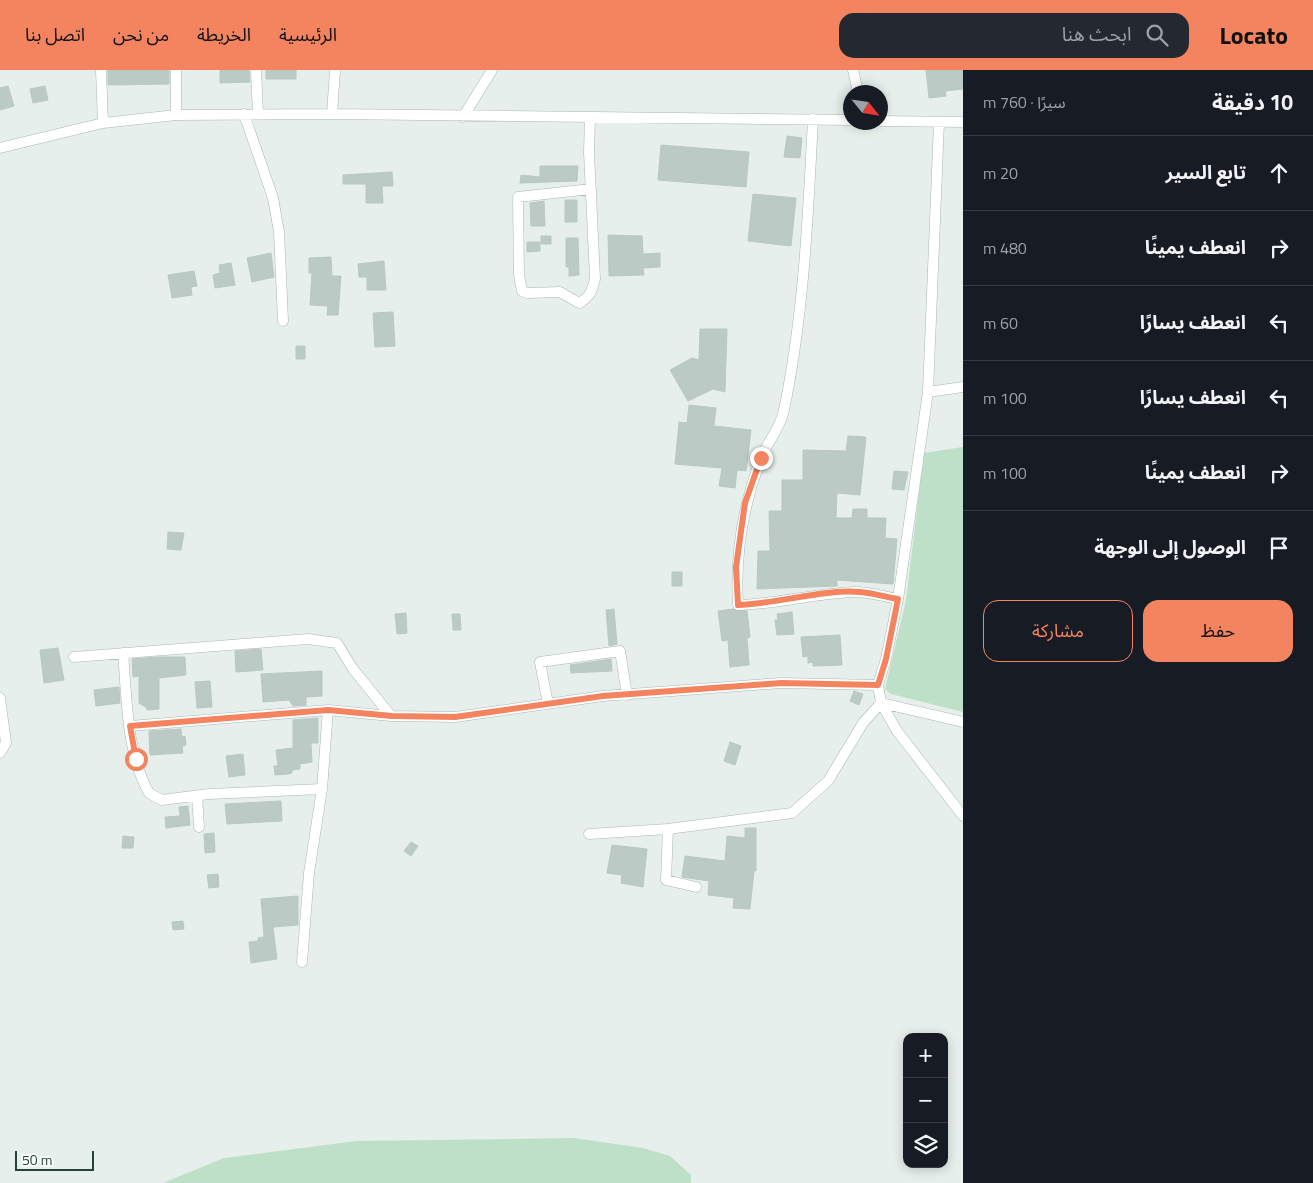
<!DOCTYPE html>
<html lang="ar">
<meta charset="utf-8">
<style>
:root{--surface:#171b24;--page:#242831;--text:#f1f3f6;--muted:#9ea1a6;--line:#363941;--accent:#f4845f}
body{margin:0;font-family:"Titillium Web","Noto Sans Arabic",sans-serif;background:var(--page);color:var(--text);direction:rtl}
.controls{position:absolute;right:15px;bottom:15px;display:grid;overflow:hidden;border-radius:10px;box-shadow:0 2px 12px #0003}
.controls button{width:45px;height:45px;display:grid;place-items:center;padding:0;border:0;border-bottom:1px solid var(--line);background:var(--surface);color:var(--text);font:25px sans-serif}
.compass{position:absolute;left:843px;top:15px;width:45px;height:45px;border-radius:50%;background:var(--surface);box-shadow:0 2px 12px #0003;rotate:120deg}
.scale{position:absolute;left:15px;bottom:12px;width:79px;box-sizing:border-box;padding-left:5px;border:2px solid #24423a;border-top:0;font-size:14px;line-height:18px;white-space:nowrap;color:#24423a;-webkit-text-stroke:4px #f7fbf9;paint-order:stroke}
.stop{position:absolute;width:15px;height:15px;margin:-11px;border:4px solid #f4845f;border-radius:50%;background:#fff}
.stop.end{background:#f4845f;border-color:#fff;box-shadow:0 1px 5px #0008}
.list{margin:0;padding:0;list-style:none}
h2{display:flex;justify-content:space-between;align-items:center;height:65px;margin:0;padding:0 20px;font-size:21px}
h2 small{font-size:16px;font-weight:400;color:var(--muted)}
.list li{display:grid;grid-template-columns:32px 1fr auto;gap:15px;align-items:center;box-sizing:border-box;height:75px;padding:0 20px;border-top:1px solid var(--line)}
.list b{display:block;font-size:19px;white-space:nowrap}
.list em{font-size:16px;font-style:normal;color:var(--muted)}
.actions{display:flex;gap:10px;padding:15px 20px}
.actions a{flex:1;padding:11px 0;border:1px solid var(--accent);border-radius:15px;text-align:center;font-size:18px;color:var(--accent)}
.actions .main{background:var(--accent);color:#111}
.icon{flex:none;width:28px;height:28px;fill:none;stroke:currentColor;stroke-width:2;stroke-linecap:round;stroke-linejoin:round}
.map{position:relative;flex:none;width:963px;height:1113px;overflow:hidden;direction:ltr}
header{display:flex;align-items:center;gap:30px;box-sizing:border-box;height:70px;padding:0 25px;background:var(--accent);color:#111}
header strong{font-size:24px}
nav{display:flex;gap:28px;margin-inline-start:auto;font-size:18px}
.search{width:350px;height:45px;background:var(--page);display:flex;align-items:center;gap:12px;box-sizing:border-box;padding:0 18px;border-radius:15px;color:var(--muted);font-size:19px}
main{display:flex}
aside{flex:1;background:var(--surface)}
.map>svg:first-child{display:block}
</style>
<header>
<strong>Locato</strong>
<div class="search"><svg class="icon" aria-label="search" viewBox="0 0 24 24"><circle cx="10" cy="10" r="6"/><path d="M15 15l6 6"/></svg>ابحث هنا</div>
<nav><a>الرئيسية</a><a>الخريطة</a><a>من نحن</a><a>اتصل بنا</a></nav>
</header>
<main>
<aside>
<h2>10 دقيقة<small>سيرًا · 760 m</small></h2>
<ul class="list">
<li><svg class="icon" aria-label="ahead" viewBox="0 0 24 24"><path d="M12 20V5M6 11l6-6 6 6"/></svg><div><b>تابع السير</b></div><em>20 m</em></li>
<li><svg class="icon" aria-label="right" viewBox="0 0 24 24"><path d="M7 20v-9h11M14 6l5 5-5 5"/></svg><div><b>انعطف يمينًا</b></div><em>480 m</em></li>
<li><svg class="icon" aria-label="left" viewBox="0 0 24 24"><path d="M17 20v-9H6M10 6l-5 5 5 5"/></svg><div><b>انعطف يسارًا</b></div><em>60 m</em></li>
<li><svg class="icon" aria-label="left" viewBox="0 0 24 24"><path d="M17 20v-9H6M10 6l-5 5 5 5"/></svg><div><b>انعطف يسارًا</b></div><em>100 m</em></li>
<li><svg class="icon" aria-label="right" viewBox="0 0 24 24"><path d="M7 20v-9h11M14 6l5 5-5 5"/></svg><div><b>انعطف يمينًا</b></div><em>100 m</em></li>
<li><svg class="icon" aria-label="arrive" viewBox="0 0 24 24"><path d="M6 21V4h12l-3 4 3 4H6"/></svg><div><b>الوصول إلى الوجهة</b></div></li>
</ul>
<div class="actions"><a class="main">حفظ</a><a>مشاركة</a></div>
</aside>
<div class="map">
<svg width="963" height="1113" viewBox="0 0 963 1113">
<rect width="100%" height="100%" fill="#e6efeb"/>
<!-- green -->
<path fill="#bfe0c8" d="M963,377V642L891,624L885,619L906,530L924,383Z
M574,1068L643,1078L670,1086L691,1105V1113H163L224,1088L356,1071Z"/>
<!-- building -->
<path fill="#bbcac4" stroke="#b8c9c2" d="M108,0H169V14L108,15Z
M220,0H249L250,12L220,13Z
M266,0H296V9H266Z
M926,0H963V19L945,21L946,26L929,28Z
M8,16L14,36L0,40V18Z
M45,16L48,30L33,33L30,19Z
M787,66L802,68L800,88L784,87Z
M661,75L749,82L746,117L658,110Z
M540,96H578L577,111L520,113L521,105L540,107Z
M392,102L393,116H382L383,133H366V114H343V105Z
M753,124L796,128L791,176L748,171Z
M565,130H577V152H565Z
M544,131L545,156H531L530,133Z
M608,165L642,166L643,184L660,183V197L643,198L644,205L609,206Z
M541,166H551V174H541Z
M566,168H578L579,205L569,206V197H566Z
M527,172H540V181L527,182Z
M271,183L274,207L252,212L247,188Z
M331,187L332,206H341L338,245H327L328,236L310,235L312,203H309V188Z
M384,191L386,220H367V207H359L358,194Z
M231,193L235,215L215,218L213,205L220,203L219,195Z
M194,201L197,216L191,217L192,225L172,228L168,205Z
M393,242L395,276L375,277L373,243Z
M700,259H727L725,322L713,319L688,331L670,300L692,288L699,290Z
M296,276H305V289H296Z
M689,335L716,338L714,356L751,360L746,401L737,400L735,418L719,416L722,398L675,394L679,352L687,353Z
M848,366L866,367L860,425L837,423L836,448H852L853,439H867V448H886L885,468L897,469L893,514L837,510V516L757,519L758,481H770L769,441H782V410H803V380L846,381Z
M894,401L908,402L904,420L892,419Z
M168,462L184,463L181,480L167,479Z
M672,502H682V516H672Z
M614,539L617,574L609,576L606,540Z
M733,539L747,541L750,567L747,568L749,595L730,597L728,570L722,571L718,541Z
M792,542L794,564L777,565L775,550H778L777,544Z
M406,543L407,563L397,564L395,544Z
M452,544H460L461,560H453Z
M840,565L842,595L813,596V592L808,593V586L803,587L801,567Z
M58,578L64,610L44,613L40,580Z
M261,579L263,600L236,602L235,581Z
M158,587H185L186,605L159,608V639L147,640V638L139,633V606L133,607L132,589Z
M611,589L612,601L571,603L570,595Z
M322,601V626L306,627V635L293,636L289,630L263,632L261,604Z
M210,611L212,637L197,638L195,612Z
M119,617L120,633L96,636L94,620Z
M854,621L863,624L859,635L850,631Z
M318,648V673H311L312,692L300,694V699L292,700V703L288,704L275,705L274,696H278L276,680L293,678V650Z
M181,659L182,667L185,666L186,675L182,676L183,683L150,685L149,661Z
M730,672L741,676L735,695L724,691Z
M243,684L245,705L229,707L226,686Z
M281,731L282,751L227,754L225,734Z
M188,736L190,755L166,758L165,747L180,746L179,737Z
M745,758H756V801H754L750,839L733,838L734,828L708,825L709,811L682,807L685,786L725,791L727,766L745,768Z
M214,763L215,782L205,783L204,764Z
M123,766L134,767L133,778H122Z
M411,772L418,776L411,786L404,781Z
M612,775L647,779L643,817L621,813L622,805L607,803Z
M218,804L219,817L209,818L207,805Z
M298,826V855L273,857L277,889L251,893L249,872L258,871V868L264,867L261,829Z
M183,851L184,859L173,860L172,852Z"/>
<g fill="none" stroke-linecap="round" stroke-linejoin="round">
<defs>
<path id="minor" d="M101,0L103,53
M176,0V45
M256,0L258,44
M853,0L858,22
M244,44L273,128L279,162L283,251
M332,44L335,0
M463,47L492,0
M590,48L589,82L595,209C592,221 590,227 579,233L560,222L527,223L522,221L519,205L518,127L591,119
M813,49C808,146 804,244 784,340C779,362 767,371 760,391C742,439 735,484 738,535C778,534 816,523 856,522C870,522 885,527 898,529
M881,51L963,52
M939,52L928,322L898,529L886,589L878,615L881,633L897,661L963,746
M0,78L103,53L176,45L332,44L851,50
M928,322L963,317
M123,583C127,628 126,682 149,723L162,730L209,724L322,719
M74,587L308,569L337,573L353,599L391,646
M0,628L6,673L0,683
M548,634L540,592L620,581L627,625
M130,656L328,640L391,646L455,647L603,626L781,613L878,615
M197,726L199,757
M589,764L668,759
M696,817L666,810L668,759L792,743L828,711L863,653L881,633L963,652
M302,892L309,803L322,719L328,640"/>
</defs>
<!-- minor casing -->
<use href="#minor" stroke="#a8b8b2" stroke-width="11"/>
<!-- minor -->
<use href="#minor" stroke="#fff" stroke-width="10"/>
</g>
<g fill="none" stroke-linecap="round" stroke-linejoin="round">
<!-- route -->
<path stroke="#f4845f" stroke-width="6" d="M136,689L130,656L328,640L392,646L455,647L603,626L781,613L878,615L886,589L898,529C885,527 873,523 860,522C824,519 776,534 738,535L736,497L745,433L761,388"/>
</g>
</svg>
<div class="controls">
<button>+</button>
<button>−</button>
<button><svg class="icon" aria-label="layers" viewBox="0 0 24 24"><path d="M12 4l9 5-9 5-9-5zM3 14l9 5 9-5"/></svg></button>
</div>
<svg class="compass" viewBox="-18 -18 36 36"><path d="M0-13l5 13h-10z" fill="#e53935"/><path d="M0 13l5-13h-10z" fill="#9ea1a6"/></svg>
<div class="scale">50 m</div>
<div class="stop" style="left:136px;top:689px"></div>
<div class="stop end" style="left:761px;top:388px"></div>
</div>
</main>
